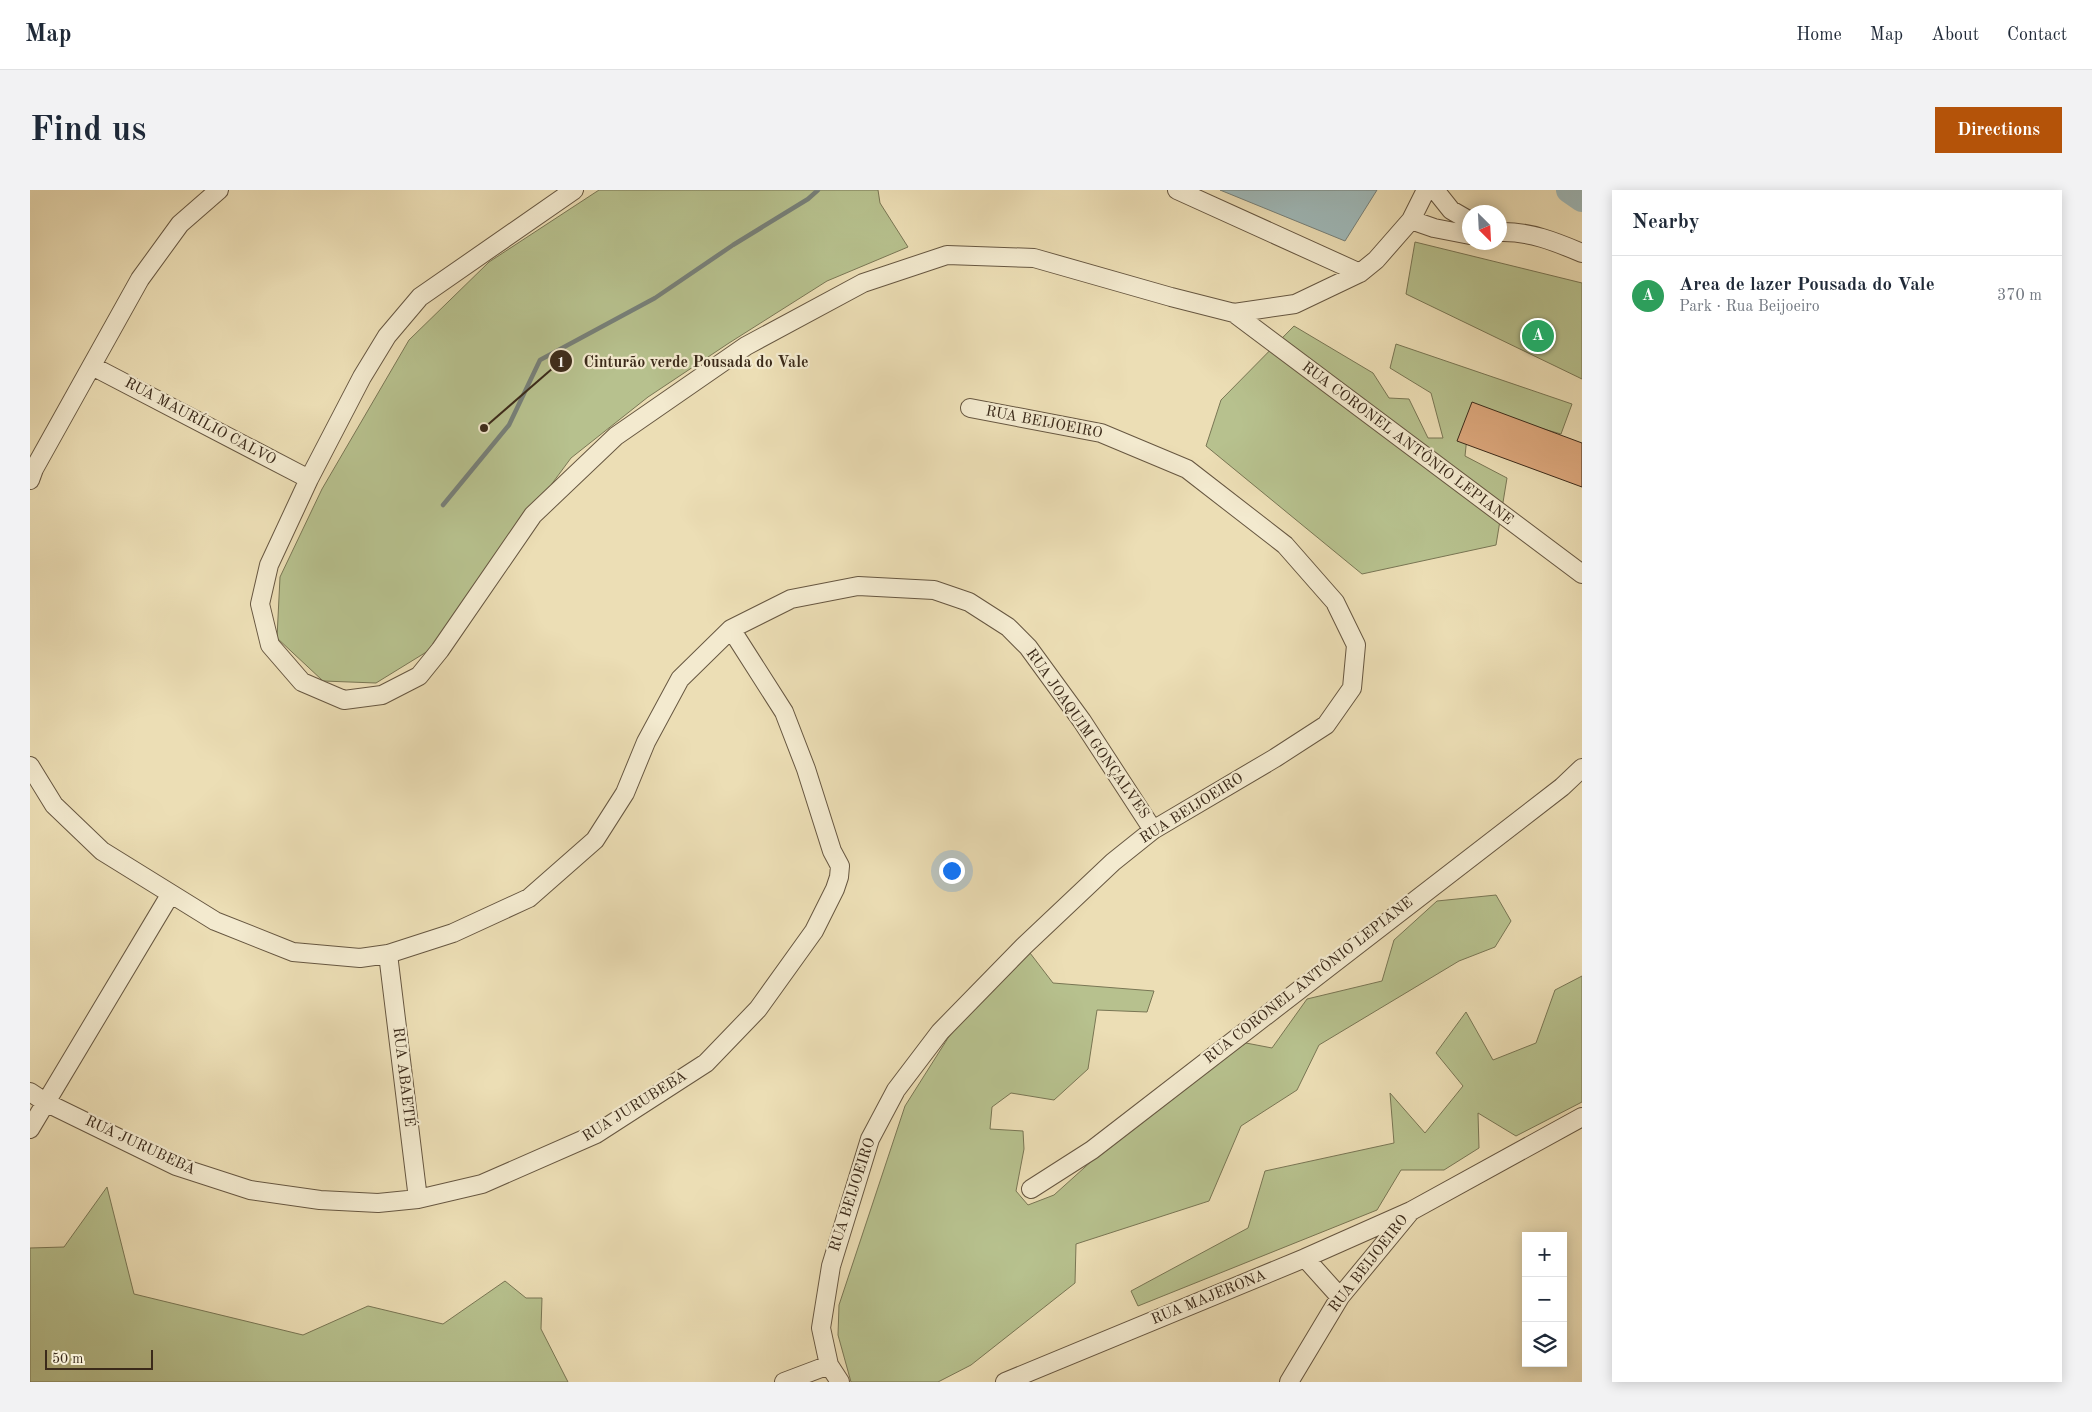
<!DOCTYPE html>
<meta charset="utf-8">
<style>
:root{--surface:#fff;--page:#f2f2f3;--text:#1f2937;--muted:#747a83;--line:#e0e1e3;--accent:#b45309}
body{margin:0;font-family:"Old Standard TT",serif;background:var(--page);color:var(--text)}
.controls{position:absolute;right:15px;bottom:15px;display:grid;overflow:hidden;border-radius:0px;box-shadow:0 2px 12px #0003}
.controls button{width:45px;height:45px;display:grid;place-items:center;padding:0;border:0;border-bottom:1px solid var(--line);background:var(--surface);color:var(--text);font:25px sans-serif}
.compass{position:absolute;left:1432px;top:15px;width:45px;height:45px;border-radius:50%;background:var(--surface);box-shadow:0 2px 12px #0003;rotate:156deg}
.scale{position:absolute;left:15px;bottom:12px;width:108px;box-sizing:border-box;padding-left:5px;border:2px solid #3b2a1a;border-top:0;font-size:14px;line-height:18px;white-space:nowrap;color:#3b2a1a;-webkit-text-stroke:4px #f3eacf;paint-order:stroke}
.you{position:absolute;left:921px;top:680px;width:18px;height:18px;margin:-12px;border:4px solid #fff;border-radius:50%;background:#1a73e8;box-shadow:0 0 0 8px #1a73e833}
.badge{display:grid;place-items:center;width:32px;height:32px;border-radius:50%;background:var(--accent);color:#fff;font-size:16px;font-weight:700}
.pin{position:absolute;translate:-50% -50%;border:2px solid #fff;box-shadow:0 1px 5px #0006}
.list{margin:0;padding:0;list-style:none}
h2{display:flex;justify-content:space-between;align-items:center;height:65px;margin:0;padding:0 20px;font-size:21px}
h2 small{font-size:16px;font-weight:400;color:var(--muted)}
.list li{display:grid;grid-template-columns:32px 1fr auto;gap:15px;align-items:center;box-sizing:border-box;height:80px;padding:0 20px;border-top:1px solid var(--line)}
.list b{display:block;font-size:19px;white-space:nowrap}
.list p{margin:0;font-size:16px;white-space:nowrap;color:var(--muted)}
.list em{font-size:16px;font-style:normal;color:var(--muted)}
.icon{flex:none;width:28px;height:28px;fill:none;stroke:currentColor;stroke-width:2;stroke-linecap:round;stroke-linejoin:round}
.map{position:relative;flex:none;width:1552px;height:1192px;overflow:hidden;border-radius:0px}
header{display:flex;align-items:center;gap:30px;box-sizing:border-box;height:70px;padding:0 25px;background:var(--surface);border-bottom:1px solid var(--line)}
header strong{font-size:24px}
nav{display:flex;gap:28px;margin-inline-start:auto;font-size:18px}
.intro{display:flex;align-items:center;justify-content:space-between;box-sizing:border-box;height:120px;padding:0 30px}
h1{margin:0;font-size:35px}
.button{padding:12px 22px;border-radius:0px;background:var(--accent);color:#fff;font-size:18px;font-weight:700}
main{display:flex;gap:30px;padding:0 30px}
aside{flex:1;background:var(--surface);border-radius:0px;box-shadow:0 2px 12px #0003}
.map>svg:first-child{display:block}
</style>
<header>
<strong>Map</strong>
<nav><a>Home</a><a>Map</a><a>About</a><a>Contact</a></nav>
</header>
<div class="intro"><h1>Find us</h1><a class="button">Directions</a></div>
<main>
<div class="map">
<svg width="1552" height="1192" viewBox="0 0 1552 1192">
<rect width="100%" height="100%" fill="#ecdeb5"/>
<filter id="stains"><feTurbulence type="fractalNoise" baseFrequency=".004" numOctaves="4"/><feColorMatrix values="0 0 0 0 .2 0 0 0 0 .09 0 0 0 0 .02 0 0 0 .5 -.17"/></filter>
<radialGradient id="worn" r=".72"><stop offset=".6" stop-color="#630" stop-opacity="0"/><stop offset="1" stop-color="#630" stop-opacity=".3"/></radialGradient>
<!-- green -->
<path fill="#b7c18e" stroke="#797654" d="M569,0H848L850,13L878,57L797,91L699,153L618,207L541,268L398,461L346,493L293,491L247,448L250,387L292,299L379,150L459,72Z
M1385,52L1552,93V189L1376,104Z
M1264,136L1343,183L1359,208L1379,209L1398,248H1413L1401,203L1360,178L1366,154L1542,214L1531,244L1440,218L1435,266L1477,288L1466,355L1332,384L1176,256L1191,210Z
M1466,705L1481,731L1465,757L1429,771L1289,855L1267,900L1211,936L1179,1011L1046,1054L1045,1093L941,1175L908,1192H821L808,1145L809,1115L875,916L918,848L952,803L1000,763L1023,793L1124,801L1117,822L1067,820L1058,879L1024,910L981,903L962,917L960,939L993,941L994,959L986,1001L998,1015L1024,1005L1115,923L1216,853L1242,858L1277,809L1352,791L1364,750L1407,711Z
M1552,786V912L1486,946L1448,923L1449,958L1414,980H1371L1347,1020L1108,1116L1101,1101L1218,1038L1235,981L1364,953L1360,903L1395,943L1433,896L1406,863L1436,822L1463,870L1506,853L1525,800Z
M77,997L104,1104L273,1145L338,1116L413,1134L475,1091L496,1108H512L511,1139L538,1192H0V1058L34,1057Z"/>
<!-- water -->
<path fill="#9fb9b9" stroke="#778079" d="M1190,0H1347L1315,51Z"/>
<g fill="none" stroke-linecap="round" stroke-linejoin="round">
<!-- stream -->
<path stroke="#778079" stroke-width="4.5" d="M413,315L479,235L510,170L625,108L703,55L778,9L788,0"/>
<!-- river -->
<path stroke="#9fb9b9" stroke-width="26" d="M1539,0L1552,9"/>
</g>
<!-- building -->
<path fill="#dda87d" stroke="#3b2a1a" d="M1442,212L1552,253V297L1427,251Z"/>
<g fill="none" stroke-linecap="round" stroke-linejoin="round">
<defs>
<path id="minor" d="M544,0L390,107L357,146L332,187L279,289L239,375L230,414L240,455L272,492L314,510L352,505L389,486L410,460L503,325L586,246L716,156L833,93L917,65L1004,68L1141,107L1204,123L1265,114L1330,83L1346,70L1381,30L1396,0
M1147,0L1330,83
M1405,0L1421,20L1440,31
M1381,30L1404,38L1440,45
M1470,42C1499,41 1526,52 1552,63
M1204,123L1552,384
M62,176L279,289
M0,290L4,279L110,89L150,34L189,0
M0,576L24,615L72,661L185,731L263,762L330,768L358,764L423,743L499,708L565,650L595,603L616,552L650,489L701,439L761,409L828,396L904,400L939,412L978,437L998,457L1052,531L1123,640
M358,764L388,1009
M0,902L15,912L146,976L220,1000L290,1010L348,1013L388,1009L452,994L566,944L676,873L728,819L784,741L805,699L809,687L810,676L802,661L776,579L754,522L701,439
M0,939L140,705
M1001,999L1062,960L1532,597L1552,578
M1275,1068L1310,1107
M754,1192L799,1175
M810,1192L799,1175L791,1138L801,1076L840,949L866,900L910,842L994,756L1083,672L1123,640L1245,568L1296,535L1322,498L1326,455L1305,412L1255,355L1157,279L1071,243L940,218
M975,1192L1275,1068L1381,1021
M1259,1192L1310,1107L1381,1021L1552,927"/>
</defs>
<!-- minor casing -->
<use href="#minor" stroke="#675741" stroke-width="20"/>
<!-- minor -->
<use href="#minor" stroke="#f3eacf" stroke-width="18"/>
</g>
<g text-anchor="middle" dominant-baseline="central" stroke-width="4.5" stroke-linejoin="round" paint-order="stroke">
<!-- street labels -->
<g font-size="15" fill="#3b2a1a" stroke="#f3eacf">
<text transform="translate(170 232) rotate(28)">RUA MAURÍLIO CALVO</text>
<text transform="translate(1014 233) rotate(11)">RUA BEIJOEIRO</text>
<text transform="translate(1377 254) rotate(37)">RUA CORONEL ANTÔNIO LEPIANE</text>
<text transform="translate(1057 544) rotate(55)">RUA JOAQUIM GONÇALVES</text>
<text transform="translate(1162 619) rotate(-32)">RUA BEIJOEIRO</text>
<text transform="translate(1279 791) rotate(-38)">RUA CORONEL ANTÔNIO LEPIANE</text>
<text transform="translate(373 887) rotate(83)">RUA ABAETÉ</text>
<text transform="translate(605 917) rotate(-32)">RUA JURUBEBA</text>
<text transform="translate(110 956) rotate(25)">RUA JURUBEBA</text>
<text transform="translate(823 1005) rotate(-72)">RUA BEIJOEIRO</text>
<text transform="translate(1339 1074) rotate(-52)">RUA BEIJOEIRO</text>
<text transform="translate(1179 1108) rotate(-22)">RUA MAJERONA</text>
</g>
</g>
<!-- callouts -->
<path fill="none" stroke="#3b2a1a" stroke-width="2" d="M454 238L531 171"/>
<g fill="#3b2a1a" stroke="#f3eacf" stroke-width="2">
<circle cx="454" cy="238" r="5"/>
<circle cx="531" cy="171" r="12"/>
</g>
<g font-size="15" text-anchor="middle" font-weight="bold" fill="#fff">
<text x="531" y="177">1</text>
</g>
<g font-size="16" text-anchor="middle" font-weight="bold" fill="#3b2a1a" stroke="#f3eacf" stroke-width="4.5" stroke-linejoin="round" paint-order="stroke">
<text x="666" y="177">Cinturão verde Pousada do Vale</text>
</g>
<rect width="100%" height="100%" filter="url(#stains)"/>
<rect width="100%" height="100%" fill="url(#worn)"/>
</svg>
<div class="controls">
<button>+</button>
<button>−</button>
<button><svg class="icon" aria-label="layers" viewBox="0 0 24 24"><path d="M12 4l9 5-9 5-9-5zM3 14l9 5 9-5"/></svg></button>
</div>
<svg class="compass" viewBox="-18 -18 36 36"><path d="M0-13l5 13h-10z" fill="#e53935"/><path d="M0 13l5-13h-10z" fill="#747a83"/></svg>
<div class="scale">50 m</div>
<div class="you"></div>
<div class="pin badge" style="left:1508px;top:146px;background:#2e9e5b">A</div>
</div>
<aside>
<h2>Nearby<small></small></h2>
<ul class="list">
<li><span class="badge" style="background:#2e9e5b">A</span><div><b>Area de lazer Pousada do Vale</b><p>Park · Rua Beijoeiro</p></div><em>370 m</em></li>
</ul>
</aside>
</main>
